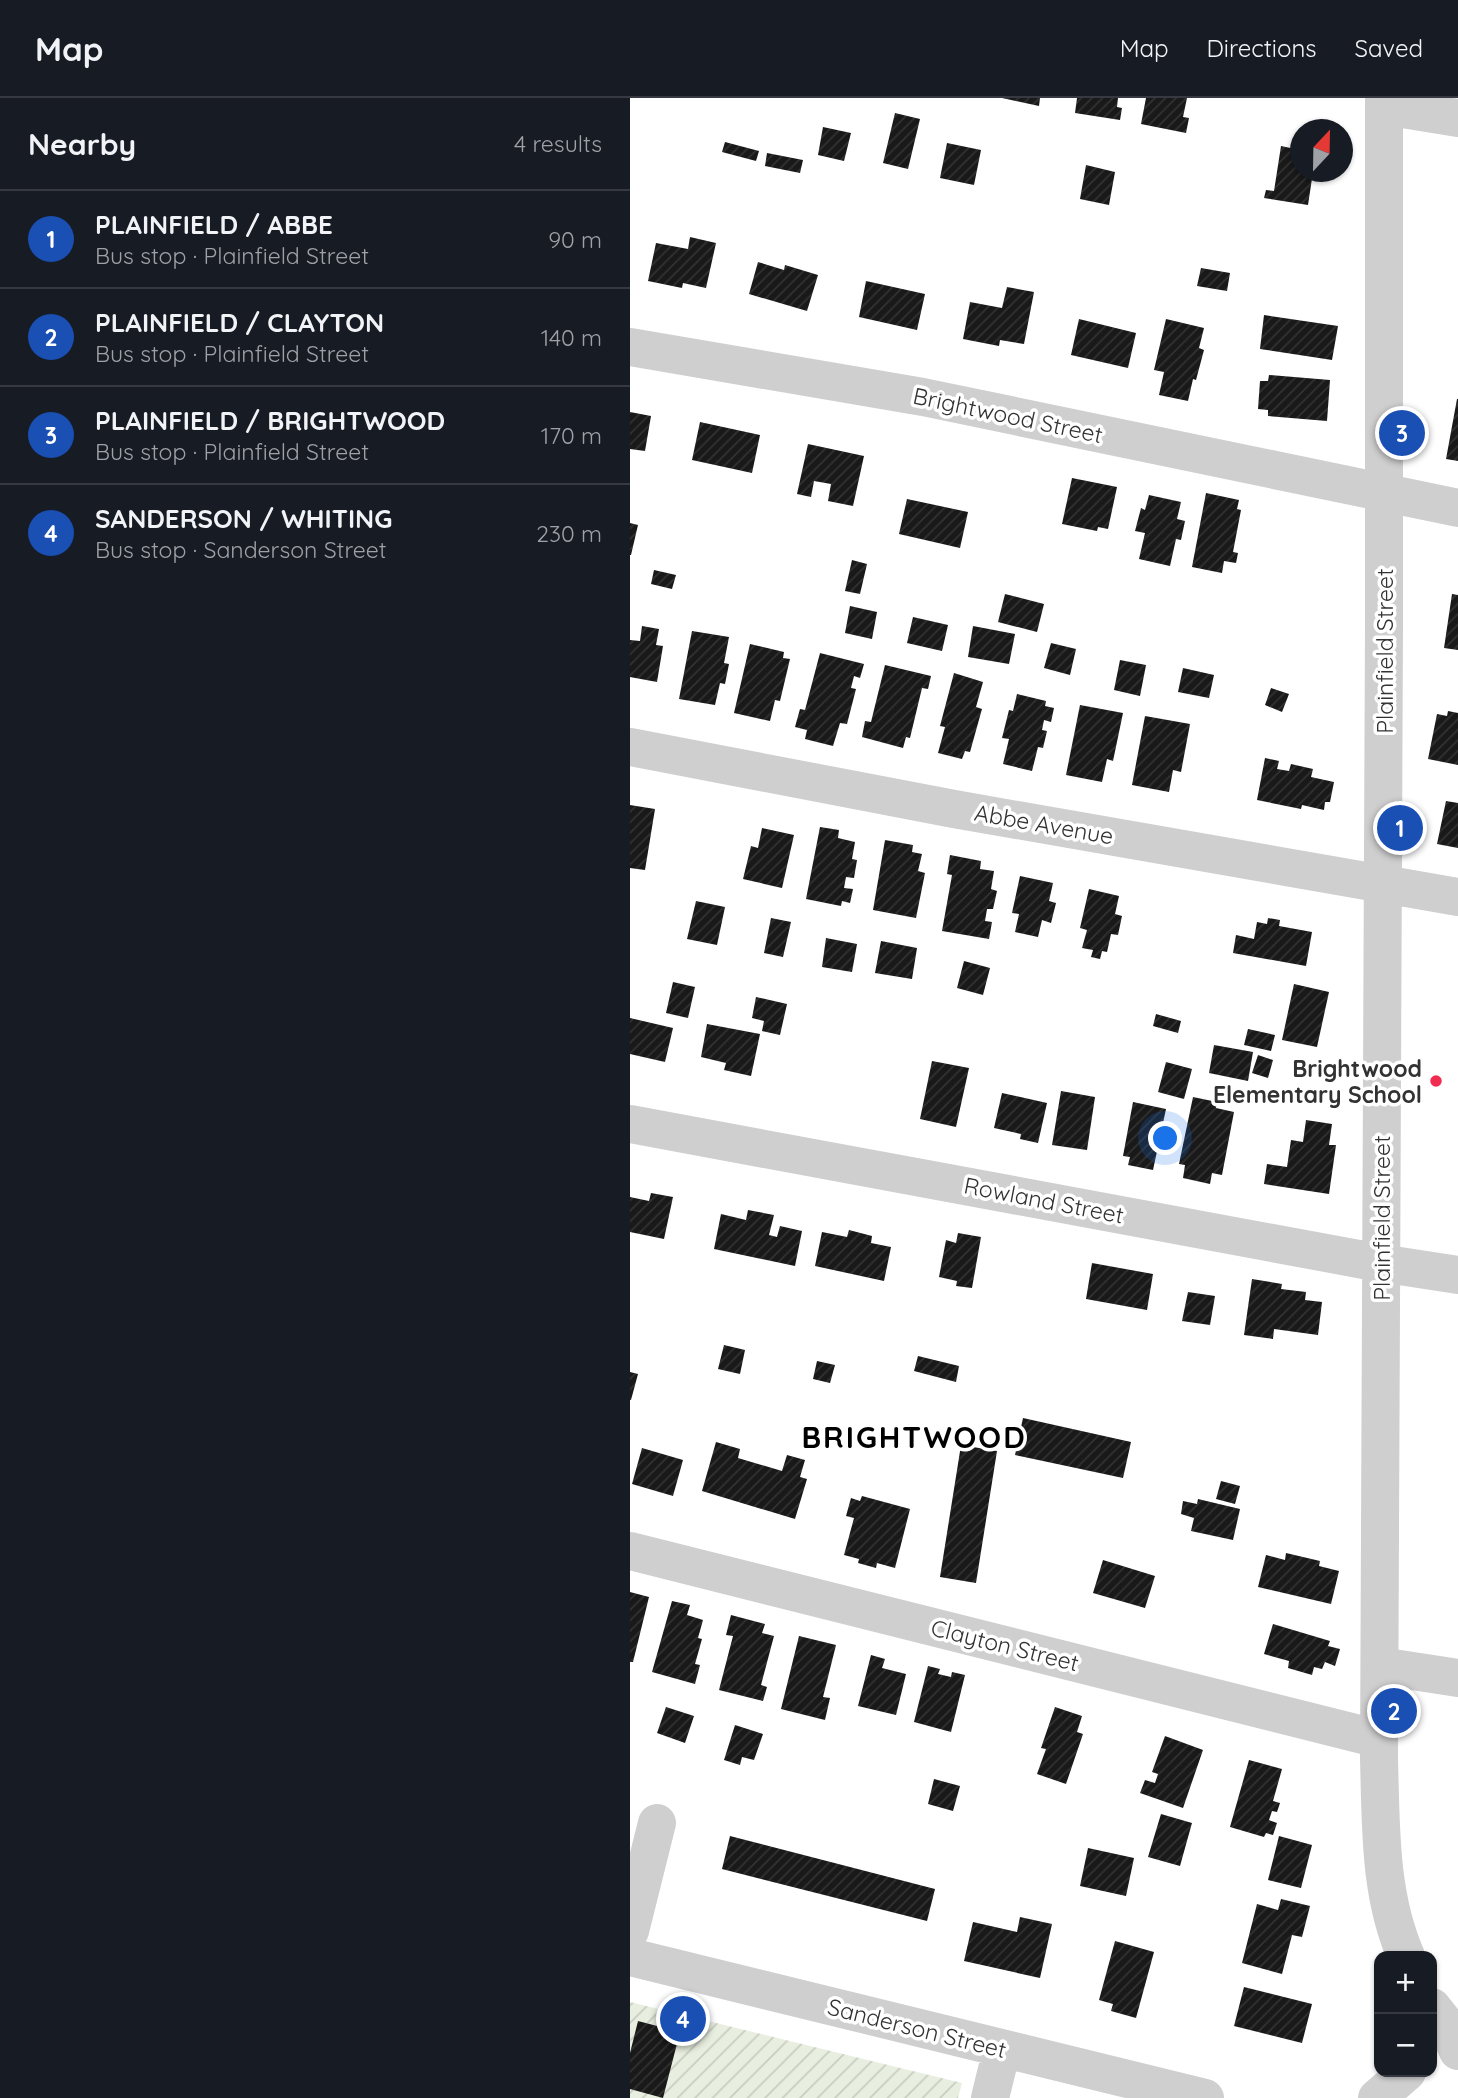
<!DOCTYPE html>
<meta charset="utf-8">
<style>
:root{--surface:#171b24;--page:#242831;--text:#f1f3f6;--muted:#9ea1a6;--line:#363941;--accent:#f02d50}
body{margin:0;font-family:Quicksand,sans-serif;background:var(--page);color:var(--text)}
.controls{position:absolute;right:21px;bottom:21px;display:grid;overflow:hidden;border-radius:14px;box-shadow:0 2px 5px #0004}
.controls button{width:63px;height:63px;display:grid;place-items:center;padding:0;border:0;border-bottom:2px solid var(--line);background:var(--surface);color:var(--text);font:35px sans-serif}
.compass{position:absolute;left:660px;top:21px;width:63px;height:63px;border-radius:50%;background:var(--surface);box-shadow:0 2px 5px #0004;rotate:22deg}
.you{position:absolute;left:536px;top:1041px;width:24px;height:24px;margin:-18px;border:5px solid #fff;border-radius:50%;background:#1a73e8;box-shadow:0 0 0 10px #1a73e833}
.badge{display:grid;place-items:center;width:46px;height:46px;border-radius:50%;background:var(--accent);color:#fff;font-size:23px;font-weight:700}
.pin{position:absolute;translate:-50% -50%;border:4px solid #fff;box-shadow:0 2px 7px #0006}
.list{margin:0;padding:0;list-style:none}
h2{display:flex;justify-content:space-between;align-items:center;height:91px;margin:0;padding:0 28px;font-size:30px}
h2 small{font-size:23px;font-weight:400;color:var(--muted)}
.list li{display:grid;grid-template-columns:46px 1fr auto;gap:21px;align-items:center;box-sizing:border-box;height:98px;padding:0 28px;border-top:2px solid var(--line)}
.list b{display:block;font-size:26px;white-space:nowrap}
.list p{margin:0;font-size:23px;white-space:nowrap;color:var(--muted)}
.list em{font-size:23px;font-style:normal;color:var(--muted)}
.map{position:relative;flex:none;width:828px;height:2000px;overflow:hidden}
header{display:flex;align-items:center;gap:42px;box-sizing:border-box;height:98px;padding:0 35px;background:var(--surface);border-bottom:2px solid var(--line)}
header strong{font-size:33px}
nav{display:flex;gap:38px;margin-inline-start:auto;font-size:24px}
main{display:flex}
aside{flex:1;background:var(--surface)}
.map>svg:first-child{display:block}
</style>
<header>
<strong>Map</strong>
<nav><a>Map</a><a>Directions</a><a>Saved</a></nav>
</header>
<main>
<aside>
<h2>Nearby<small>4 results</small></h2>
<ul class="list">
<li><span class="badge" style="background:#1a4fb4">1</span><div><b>PLAINFIELD / ABBE</b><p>Bus stop · Plainfield Street</p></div><em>90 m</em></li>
<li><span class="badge" style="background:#1a4fb4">2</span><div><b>PLAINFIELD / CLAYTON</b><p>Bus stop · Plainfield Street</p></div><em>140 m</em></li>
<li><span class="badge" style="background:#1a4fb4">3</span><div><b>PLAINFIELD / BRIGHTWOOD</b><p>Bus stop · Plainfield Street</p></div><em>170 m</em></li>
<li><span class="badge" style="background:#1a4fb4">4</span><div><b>SANDERSON / WHITING</b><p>Bus stop · Sanderson Street</p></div><em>230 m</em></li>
</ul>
</aside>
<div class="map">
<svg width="828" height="2000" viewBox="0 0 828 2000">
<defs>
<pattern id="garden-furrows" width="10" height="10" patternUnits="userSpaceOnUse" patternTransform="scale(1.75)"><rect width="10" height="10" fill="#e9efe0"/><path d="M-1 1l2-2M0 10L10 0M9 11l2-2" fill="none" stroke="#c8cdc1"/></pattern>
<pattern id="building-hatch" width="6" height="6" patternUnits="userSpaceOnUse" patternTransform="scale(1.75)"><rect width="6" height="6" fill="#191919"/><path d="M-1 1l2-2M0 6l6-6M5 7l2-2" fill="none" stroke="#323232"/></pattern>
</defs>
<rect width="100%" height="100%" fill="#fff"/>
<!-- garden -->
<path fill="url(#garden-furrows)" d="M0,1904L332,1985L328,2000H0Z"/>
<!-- building -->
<path fill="url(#building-hatch)" d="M372,0H410L409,8Z
M447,0H488L487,9L492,10L490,22L445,15Z
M516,0H557L553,19L559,20L556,35L511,26Z
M265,15L290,21L278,71L253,65Z
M193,29L221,35L214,63L188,57Z
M95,44L129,53L126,63L92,54Z
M317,45L351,52L344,87L310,80Z
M651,48L670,52V74H683L678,107L634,100L636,92L644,93Z
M137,55L173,62L170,75L135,68Z
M456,67L485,74L479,107L450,101Z
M60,139L86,145L76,190L53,185L52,190L18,183L26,145L58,151Z
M128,164L154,172L155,167L188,177L177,213L119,196Z
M571,170L600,175L597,193L567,188Z
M236,183L295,196L287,232L229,219Z
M377,189L404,194L394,246L370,242L369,248L333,241L340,204L372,210Z
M634,217L708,228L702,262L630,251Z
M449,221L506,235L498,270L441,257Z
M536,221L574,230L569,250L574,252L566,282L563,281L558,303L529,297L534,274L524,272Z
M639,277L700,282L697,323L638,318V312L628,311L630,283H638Z
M827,301H828V363L816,361Z
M0,314L21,318L15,353L0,351Z
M70,324L130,337L122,375L62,362Z
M178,346L234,358L223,408L198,403L201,386L184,383L181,399L167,396Z
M442,380L487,389L478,431L468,429L467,433L432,426Z
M576,395L609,402L607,411L611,412L603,454L608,455L606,465L594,463L592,475L562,469Z
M519,397L551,404L547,421L555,423L551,442L546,441L540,468L509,461L515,435L505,433L511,410L515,412Z
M277,401L338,414L330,450L269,436Z
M0,425L8,427L1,457H0Z
M222,462L237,466L230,496L215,493Z
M24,472L46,477L42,491L21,486Z
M375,496L414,506L407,534L368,524Z
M822,496L828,497V552L814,550Z
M220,508L247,514L242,541L215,535Z
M283,519L318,527L312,553L277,545Z
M12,528L29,531L26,547L33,548L27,584L0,579V542L10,543Z
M343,528L385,536L379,566L338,559Z
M62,533L99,539L94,565L99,566L95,586L90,585L85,607L49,601Z
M421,545L446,551L440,577L414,570Z
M120,546L154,554L153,560L160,561L150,603L145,602L140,623L104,615Z
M190,555L234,566L230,580L224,578L221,590L226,591L217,626L210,625L203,648L175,641L177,632L165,629L170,611L175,612Z
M490,562L516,567L510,598L484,592Z
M255,567L301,578L298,591L292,590L280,640L276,639L273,650L232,639L235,623L241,624Z
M553,570L584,577L579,600L548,594Z
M324,575L353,584L346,609L352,611L340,654L335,653L332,661L308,655L315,629L310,628Z
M641,590L659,596L652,614L635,607Z
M387,596L416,603L415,608L424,610L421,624L414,622L412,632L417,633L413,650L408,649L402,673L373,666L379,641L372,640L379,612L383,613Z
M450,607L493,615L483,663L477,661L472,684L436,677Z
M818,613L828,615V667L798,661L807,616L817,618Z
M515,618L560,626L551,674L543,672L539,694L502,687Z
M635,660L649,663L647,671L659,673L661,666L683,671L681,679L704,684L700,704H695L694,712L672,707L671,711L627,702Z
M816,703L828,705V750L807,746Z
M0,707L25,711L15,772L0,770Z
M190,729L209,732L208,740L225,744L222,761L227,762L224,780L216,779L214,790L223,791L220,805L212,803L211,808L176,801Z
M132,730L164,737L152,790L113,781L121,748L128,750Z
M255,742L283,747L282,754L292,756L288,773L295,775L286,820L243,812Z
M320,757L351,763L350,771L364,773L361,791L367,793L363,811H357L355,823L362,824L359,841L312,833L322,777L317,776Z
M390,778L423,785L419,803L426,805L421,825L412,822L408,839L385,834L389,816L382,815Z
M459,791L489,798L485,816L492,818L488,837L481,836L477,854L472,853L470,861L461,859L463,852L452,850L457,832L450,830Z
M66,803L95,809L87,847L57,841Z
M141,820L161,824L153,859L134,855Z
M638,820L650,822L649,828L682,834L676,868L603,855L606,837L624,841L627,824L637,826Z
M196,840L227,846L222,874L192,869Z
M251,843L287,850L282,881L245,875Z
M334,863L360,870L353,897L327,890Z
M43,884L65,889L58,920L36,915Z
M664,886L699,894L687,949L652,942Z
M126,899L157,906L150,937L132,933L134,923L122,920Z
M526,916L551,923L548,935L523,928Z
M0,920L43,930L35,964L0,956Z
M77,926L130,936L121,978L94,972L96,965L71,959Z
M618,931L645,937L641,953L614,947Z
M584,947L623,954L618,983L579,975Z
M628,957L643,962L638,980L622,975Z
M302,963L339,970L326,1029L290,1021Z
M536,964L562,971L554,1001L528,994Z
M431,993L465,999L457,1052L422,1047Z
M372,995L417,1005L408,1045L390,1041L391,1036L364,1030Z
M563,999L587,1004L586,1010L604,1014L592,1077L582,1075L580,1086L553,1080L555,1067L549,1066Z
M503,1004L536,1011L523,1072L498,1067L500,1059L493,1058Z
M676,1022L702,1026L699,1047H706L699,1096L634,1086L637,1066L657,1069L661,1042L673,1044Z
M21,1095L43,1099L34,1141L0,1134V1099L19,1103Z
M118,1112L144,1117L139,1137L147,1139L150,1128L172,1133L165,1168L84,1151L91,1116L116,1122Z
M219,1132L242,1138L241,1145L261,1149L254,1183L185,1168L192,1134L217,1139Z
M328,1135L351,1139L342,1190L326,1188L327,1183L309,1179L316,1142L326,1145Z
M462,1165L523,1176L517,1212L456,1201Z
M622,1181L652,1186L651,1191L676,1194L675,1202L692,1204L688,1237L644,1231L643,1241L614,1237Z
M558,1194L585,1198L580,1227L552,1223Z
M94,1247L115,1252L110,1276L88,1271Z
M288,1258L329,1268L326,1284L284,1273Z
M187,1263L205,1267L200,1285L183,1281Z
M0,1274L8,1276L1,1302H0Z
M393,1320L501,1344L493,1380L385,1357Z
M86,1344L110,1351L108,1360L152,1373L157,1357L175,1362L170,1379L177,1381L165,1421L72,1393Z
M331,1347L367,1353L346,1485L310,1479Z
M12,1350L53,1362L43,1398L2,1386Z
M591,1383L610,1388L605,1406L586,1401Z
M232,1398L280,1411L265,1470L247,1465L246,1470L228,1465L229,1461L214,1457L224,1420L216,1418L221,1400L230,1403Z
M568,1401L610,1411L603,1442L561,1433L564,1420L551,1416L553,1403L567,1406Z
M656,1455L690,1463L689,1468L709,1473L701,1506L628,1489L636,1457L655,1462Z
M473,1462L525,1478L515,1510L463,1495Z
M0,1494L19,1499L3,1564H0Z
M42,1503L60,1507L57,1517L73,1522L68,1540L72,1541L65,1566L70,1567L65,1586L22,1574Z
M101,1517L135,1526L132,1535L144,1538L131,1587L137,1589L133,1603L89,1592L103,1538L96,1537Z
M643,1526L700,1543L698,1548L710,1551L705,1568L695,1564L692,1571L684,1569L682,1577L658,1570L659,1563L634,1556Z
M169,1538L206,1547L193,1599L200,1600L195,1622L151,1611Z
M241,1557L255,1561L252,1570L276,1576L266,1617L228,1608Z
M298,1568L310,1571L308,1576L321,1579L322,1574L335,1577L321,1634L284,1624Z
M36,1609L64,1618L55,1645L27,1635Z
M425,1609L452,1618L447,1634L453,1636L436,1686L407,1676L416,1651L411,1650Z
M105,1627L133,1636L124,1662L112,1659L110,1667L94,1662Z
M535,1638L573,1652L553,1710L510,1695L515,1682L525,1685L528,1676L522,1674Z
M619,1662L652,1671L643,1703L650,1705L647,1714L642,1713L639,1722L647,1725L643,1737L636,1735L634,1739L600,1729Z
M304,1681L330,1688L323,1713L298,1706Z
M531,1716L562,1725L550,1768L518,1759Z
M100,1738L305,1791L297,1823L92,1771Z
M649,1738L682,1747L671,1790L638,1782Z
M458,1750L504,1760L496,1798L450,1788Z
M651,1801L680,1808L672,1839L662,1837L652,1876L612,1865L627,1806L648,1812Z
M390,1819L422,1826L410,1880L334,1863L343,1824L387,1834Z
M485,1843L524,1854L506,1920L481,1913L483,1906L469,1902Z
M614,1889L682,1906L672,1945L604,1928Z
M8,1923L50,1934L33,2000L0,1991V1955Z"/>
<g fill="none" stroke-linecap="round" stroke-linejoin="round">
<!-- minor -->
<path stroke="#cfcfcf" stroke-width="38" d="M754,0V526L749,1661C751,1728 749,1796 776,1858
M754,8L828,20
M0,249L293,299L828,410
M0,649L324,711L828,799
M0,1026L750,1165L828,1177
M0,1453L749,1641
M750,1568L828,1580
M0,1833L27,1725
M0,1859L575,2000
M802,1909L817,1928L828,1953
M360,2000L372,1951
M747,2000L777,1974"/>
</g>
<!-- markers -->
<circle fill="#f02d50" stroke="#fff" stroke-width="2.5" cx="806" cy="983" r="7"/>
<g text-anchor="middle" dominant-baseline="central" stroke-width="7" stroke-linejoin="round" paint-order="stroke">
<!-- street labels -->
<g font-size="23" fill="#323232" stroke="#fff">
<text transform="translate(378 317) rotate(12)">Brightwood Street</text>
<text transform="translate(754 553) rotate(-90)">Plainfield Street</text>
<text transform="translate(414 726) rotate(10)">Abbe Avenue</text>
<text transform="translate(414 1102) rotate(11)">Rowland Street</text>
<text transform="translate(751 1120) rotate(-90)">Plainfield Street</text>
<text transform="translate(375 1547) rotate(14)">Clayton Street</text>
<text transform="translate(287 1930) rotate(14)">Sanderson Street</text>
</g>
<!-- poi labels -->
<g font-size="23" font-weight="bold" fill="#323232" stroke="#fff" text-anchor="end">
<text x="792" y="970">Brightwood<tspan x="792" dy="26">Elementary School</tspan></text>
</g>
<!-- district labels -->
<g font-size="30" font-weight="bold" letter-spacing="2" fill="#000" stroke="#fff">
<text x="284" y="1339">BRIGHTWOOD</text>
</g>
</g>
</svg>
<div class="controls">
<button>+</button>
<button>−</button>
</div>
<svg class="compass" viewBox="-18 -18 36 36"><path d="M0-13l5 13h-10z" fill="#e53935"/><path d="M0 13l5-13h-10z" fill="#9ea1a6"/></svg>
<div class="you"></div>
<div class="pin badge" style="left:770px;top:730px;background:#1a4fb4">1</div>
<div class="pin badge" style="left:764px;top:1613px;background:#1a4fb4">2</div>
<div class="pin badge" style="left:772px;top:335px;background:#1a4fb4">3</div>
<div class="pin badge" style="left:53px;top:1921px;background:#1a4fb4">4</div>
</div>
</main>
